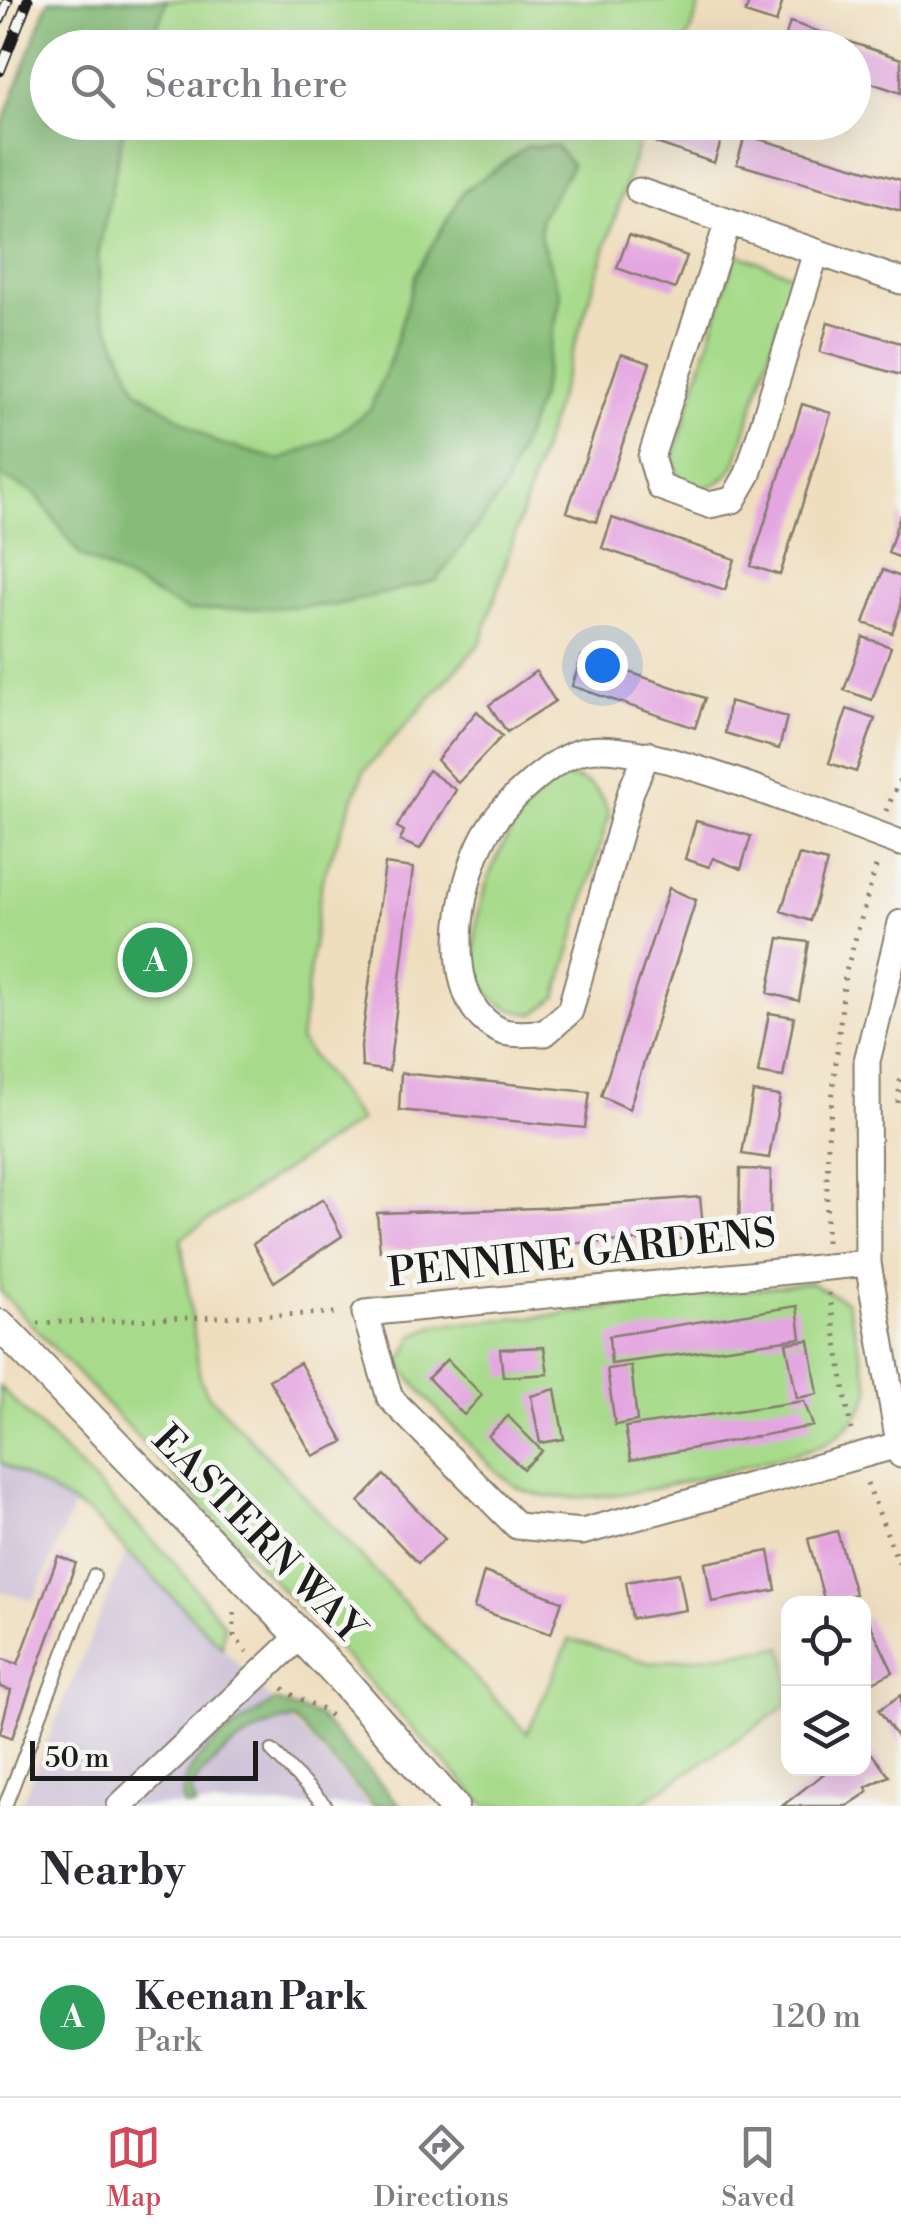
<!DOCTYPE html>
<style>
:root{--surface:#fff;--page:#f2f2f3;--text:#2b2b33;--muted:#7c7c81;--line:#e1e1e2;--accent:#d1495b}
body{margin:0;font-family:"Libre Bodoni",serif;background:var(--page);color:var(--text)}
.controls{position:absolute;right:30px;bottom:30px;display:grid;overflow:hidden;border-radius:20px;box-shadow:0 10px 40px #0002}
.controls button{width:90px;height:90px;display:grid;place-items:center;padding:0;border:0;border-bottom:2px solid var(--line);background:var(--surface);color:var(--text);font:50px sans-serif}
.scale{position:absolute;left:30px;bottom:25px;width:228px;box-sizing:border-box;padding-left:10px;border:5px solid #1c1c1c;border-top:0;font-size:28px;line-height:35px;white-space:nowrap;color:#1c1c1c;-webkit-text-stroke:8px #f6f6f2;paint-order:stroke}
.you{position:absolute;left:602px;top:665px;width:35px;height:35px;margin:-25px;border:8px solid #fff;border-radius:50%;background:#1a73e8;box-shadow:0 0 0 15px #1a73e833}
.badge{display:grid;place-items:center;width:65px;height:65px;border-radius:50%;background:var(--accent);color:#fff;font-size:32px;font-weight:700}
.pin{position:absolute;translate:-50% -50%;border:5px solid #fff;box-shadow:0 2px 10px #0006}
.list{margin:0;padding:0;list-style:none}
h2{display:flex;justify-content:space-between;align-items:center;height:130px;margin:0;padding:0 40px;font-size:42px}
h2 small{font-size:32px;font-weight:400;color:var(--muted)}
.list li{display:grid;grid-template-columns:65px 1fr auto;gap:30px;align-items:center;box-sizing:border-box;height:160px;padding:0 40px;border-top:2px solid var(--line)}
.list b{display:block;font-size:38px;white-space:nowrap}
.list p{margin:0;font-size:32px;white-space:nowrap;color:var(--muted)}
.list em{font-size:32px;font-style:normal;color:var(--muted)}
.icon{flex:none;width:55px;height:55px;fill:none;stroke:currentColor;stroke-width:2;stroke-linecap:round;stroke-linejoin:round}
.map{position:relative;flex:none;width:901px;height:1806px;overflow:hidden}
.search{position:absolute;background:var(--surface);box-shadow:0 10px 40px #0002;left:30px;right:30px;top:30px;height:110px;display:flex;align-items:center;gap:25px;box-sizing:border-box;padding:0 35px;border-radius:55px;color:var(--muted);font-size:38px}
.sheet{height:290px;background:var(--surface)}
nav{display:flex;justify-content:space-around;align-items:center;box-sizing:border-box;height:140px;border-top:2px solid var(--line);background:var(--surface);font-size:28px;color:var(--muted)}
nav a{display:grid;justify-items:center;gap:5px}
nav .on{color:var(--accent)}
.map>svg:first-child{display:block}
</style>
<div class="map">
<svg width="901" height="1806" viewBox="0 0 901 1806">
<rect width="100%" height="100%" fill="#f6f6f2"/>
<filter id="ink" filterUnits="userSpaceOnUse"><feTurbulence type="fractalNoise" baseFrequency=".01" numOctaves="2"/><feDisplacementMap in="SourceGraphic" scale="20" xChannelSelector="R" yChannelSelector="G"/><feConvolveMatrix kernelMatrix="1 2 1 2 8 2 1 2 1" color-interpolation-filters="sRGB"/></filter>
<filter id="wash" filterUnits="userSpaceOnUse"><feTurbulence type="fractalNoise" baseFrequency=".0048" numOctaves="4" result="noise"/><feDisplacementMap in="SourceGraphic" scale="40" xChannelSelector="R" yChannelSelector="G"/><feGaussianBlur stdDeviation="2.25" result="paint"/><feColorMatrix in="noise" values="0 0 0 0 0 0 0 0 0 0 0 0 0 0 0 0 0 1.4 0 .05"/><feComposite in="paint" operator="in"/></filter>
<g filter="url(#wash)">
<rect width="100%" height="100%" fill="#efdebe"/>
<!-- industrial -->
<path fill="#cbbfd5" d="M0,1461L74,1505L34,1601L0,1591Z
M127,1551L222,1647L370,1806H20Z"/>
<!-- green -->
<path fill="#a7db8b" stroke="#627c54" stroke-width="2.5" d="M49,0H701L690,34L680,47L48,48V122L645,123L481,642L364,771L322,880L300,1040L360,1121L181,1238L200,1379L207,1393L527,1733L570,1639L650,1663L782,1647L788,1665V1705L637,1806H486L0,1291V132Z
M736,253L793,275L736,463C724,483 714,487 691,489L679,479L673,458Z
M562,778C588,777 602,791 609,814L557,997L535,1014C419,1007 496,810 562,778Z
M810,1282L847,1302L870,1388C864,1416 842,1436 817,1447C747,1465 588,1517 523,1490C495,1478 419,1391 400,1364L414,1335L437,1325L558,1315Z
M0,1387L174,1562L224,1625L222,1647L90,1514L0,1462Z"/>
<!-- forest -->
<path fill="#85bb77" stroke="#506c4a" stroke-width="2.5" d="M49,0H167L150,47L48,48V122L125,123L98,255L101,309L137,390L215,442L280,460L332,438L370,409L391,358L416,273L464,191L528,146H556L572,165L540,218L541,240L561,296L540,397L503,492L436,581L335,605L187,611L80,555L36,494L0,475V132Z
M275,1701L318,1716L401,1806H374L294,1720C265,1718 199,1764 191,1793L195,1806H184C172,1761 243,1722 275,1701Z"/>
<g id="blocks">
<!-- building -->
<path fill="#e4a6e1" d="M750,0H783L776,23L745,13Z
M790,22L901,59V93L854,77V48H782Z
M663,122H686L723,135L714,163L656,143Z
M745,135L901,180V211L737,164Z
M629,235L687,256L675,289L617,268Z
M828,322L901,343V375L820,352Z
M621,354L650,363L596,522L567,512Z
M802,404L831,413L780,575L751,566Z
M900,516H901V558L888,553Z
M612,518L735,559L725,590L602,548Z
M883,570L901,577V607L892,633L864,623Z
M863,637L891,647L872,700L844,690Z
M582,656L705,698L695,728L572,686Z
M536,671L555,701L507,732L489,705Z
M729,701L787,717L779,749L725,733Z
M847,709L875,719L856,772L829,763Z
M477,711L502,736L458,783L437,760Z
M428,770L456,790L420,849L400,841L404,831L397,827Z
M696,821L751,836L741,869L713,858L709,867L685,859Z
M799,855L827,862L810,921L781,911Z
M385,864L413,868L389,1071L362,1067L361,1046Z
M669,888L696,900L629,1109L601,1096Z
M779,938L809,942L799,1001L768,993Z
M769,1013L794,1017L783,1077L758,1073Z
M401,1073L590,1092L585,1128L399,1110Z
M753,1092L780,1096L769,1158L742,1154Z
M740,1169L771,1170L770,1233L739,1232Z
M700,1197L704,1238L380,1251L377,1213L570,1207Z
M323,1199L342,1236L274,1282L253,1244Z
M797,1306L801,1338L611,1364L609,1336Z
M809,1340L818,1394L797,1398L786,1343Z
M544,1347L548,1374L503,1377L500,1349Z
M447,1359L482,1395L464,1415L428,1378Z
M300,1363L344,1442L313,1456L269,1380Z
M631,1366L637,1421L615,1425L607,1369Z
M555,1389L564,1439L540,1443L531,1396Z
M804,1401L813,1426L631,1460L625,1427Z
M508,1416L542,1451L523,1469L488,1436Z
M384,1475L445,1539L418,1563L359,1502Z
M837,1531L855,1594L825,1603L808,1539Z
M769,1551L776,1590L712,1602L705,1563Z
M58,1556L76,1563L12,1738L0,1733L11,1690L0,1687V1658L18,1664Z
M484,1572L562,1601L551,1634L474,1608Z
M679,1573L686,1610L632,1619L626,1582Z
M867,1617L893,1672L865,1686L864,1619Z
M901,1695V1743L879,1710Z
M872,1754L889,1776L866,1787L868,1792L847,1806H782L831,1768H864V1760Z"/>
</g>
</g>
<g filter="url(#ink)">
<use href="#blocks" fill-opacity="0" stroke="#867d6d" stroke-width="2.5"/>
<g fill="none" stroke-linecap="round" stroke-linejoin="round">
<defs>
<path id="service" d="M272,1751L326,1806
M5,1806L94,1576"/>
<path id="minor" d="M639,191L901,281
M728,222L651,457L660,487L709,505L733,500L748,474L816,252
M647,754L631,791L570,1011L545,1033C532,1033 510,1036 499,1030C437,1001 459,882 485,835C502,805 554,755 588,750C652,740 832,819 901,843
M901,923L867,1061L868,1263L901,1455
M868,1263L365,1313L390,1398L517,1526L582,1532L898,1445
M120,1806L300,1636"/>
<path id="tertiary" d="M0,1325L342,1679L453,1806"/>
</defs>
<!-- service casing -->
<use href="#service" stroke="#867d6d" stroke-width="16"/>
<!-- minor casing -->
<use href="#minor" stroke="#867d6d" stroke-width="29"/>
<!-- tertiary casing -->
<use href="#tertiary" stroke="#867d6d" stroke-width="34"/>
<!-- path -->
<path stroke="#867d6d" stroke-width="5" stroke-dasharray="2.5 8" stroke-linecap="butt" d="M886,811L901,777
M898,1103L901,1073
M826,1242L828,1139L845,975L877,863
M829,1293L851,1430
M38,1323L337,1313
M867,1483L901,1569
M234,1613V1636L247,1652
M283,1688C299,1702 313,1701 332,1717"/>
<!-- service -->
<use href="#service" stroke="#fff" stroke-width="12"/>
<!-- minor -->
<use href="#minor" stroke="#fff" stroke-width="25"/>
<!-- tertiary -->
<use href="#tertiary" stroke="#fff" stroke-width="30"/>
<defs>
<path id="rail" d="M0,20L8,0
M0,71L28,0"/>
</defs>
<!-- rail casing -->
<use href="#rail" stroke="#1c1c1c" stroke-width="11"/>
<!-- rail -->
<use href="#rail" stroke="#f6f6f2" stroke-width="8" stroke-dasharray="22" stroke-linecap="butt"/>
</g>
</g>
<g text-anchor="middle" dominant-baseline="central" stroke-width="10" stroke-linejoin="round" paint-order="stroke">
<!-- street labels -->
<g font-size="40" fill="#1c1c1c" stroke="#f6f6f2">
<text transform="translate(582 1254) rotate(-6)">PENNINE GARDENS</text>
<text transform="translate(258 1535) rotate(46)">EASTERN WAY</text>
</g>
</g>
</svg>
<div class="controls">
<button><svg class="icon" aria-label="locate" viewBox="0 0 24 24"><circle cx="12" cy="12" r="6"/><path d="M12 2v4M12 18v4M2 12h4M18 12h4"/></svg></button>
<button><svg class="icon" aria-label="layers" viewBox="0 0 24 24"><path d="M12 4l9 5-9 5-9-5zM3 14l9 5 9-5"/></svg></button>
</div>
<div class="scale">50 m</div>
<div class="you"></div>
<div class="pin badge" style="left:155px;top:960px;background:#2e9e5b">A</div>
<div class="search"><svg class="icon" aria-label="search" viewBox="0 0 24 24"><circle cx="10" cy="10" r="6"/><path d="M15 15l6 6"/></svg>Search here</div>
</div>
<section class="sheet">
<h2>Nearby<small></small></h2>
<ul class="list">
<li><span class="badge" style="background:#2e9e5b">A</span><div><b>Keenan Park</b><p>Park</p></div><em>120 m</em></li>
</ul>
</section>
<nav>
<a class="on"><svg class="icon" aria-label="map" viewBox="0 0 24 24"><path d="M3 6l6-2 6 2 6-2v14l-6 2-6-2-6 2zM9 4v14M15 6v14"/></svg>Map</a>
<a><svg class="icon" aria-label="directions" viewBox="0 0 24 24"><path d="M12 3l9 9-9 9-9-9zM9 14v-3h6M13 9l2 2-2 2"/></svg>Directions</a>
<a><svg class="icon" aria-label="saved" viewBox="0 0 24 24"><path d="M7 4h10v16l-5-4-5 4z"/></svg>Saved</a>
</nav>
